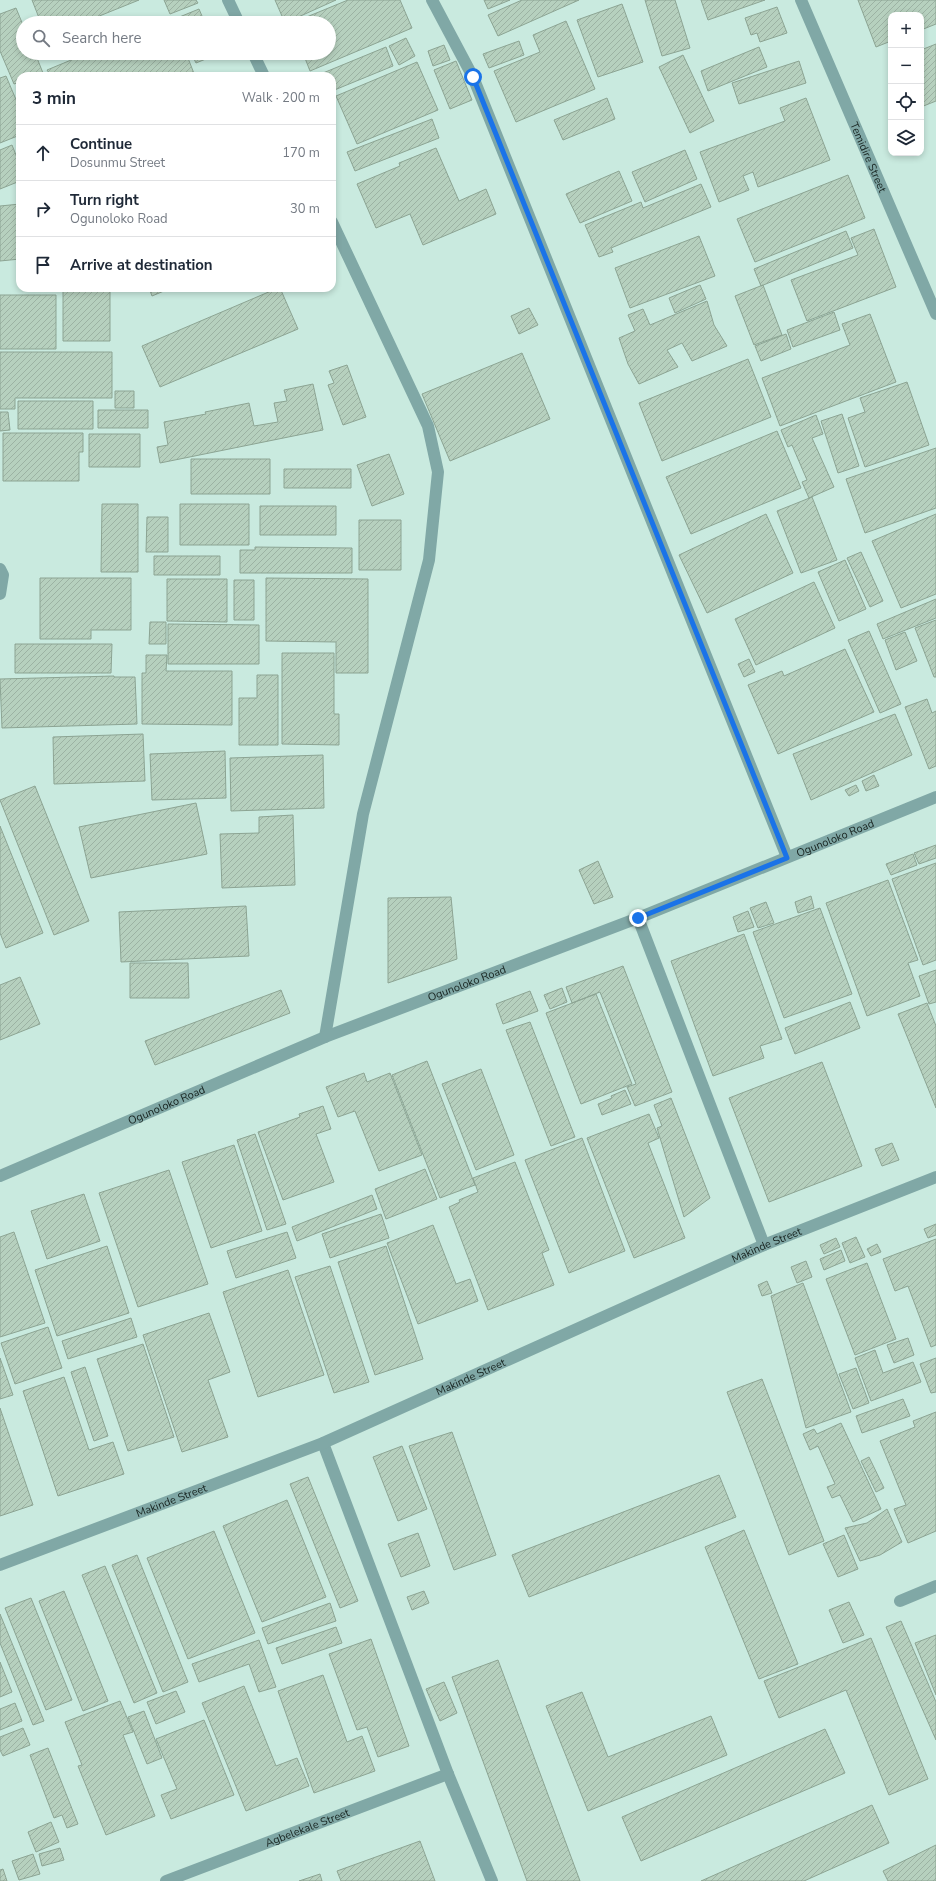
<!DOCTYPE html>
<meta charset="utf-8">
<style>
:root{--surface:#fff;--page:#f6f6f7;--text:#1f2937;--muted:#747a83;--line:#e0e1e3}
body{margin:0;font-family:"Nunito Sans",sans-serif;background:var(--page);color:var(--text)}
.controls{position:absolute;right:12px;top:12px;display:grid;overflow:hidden;border-radius:8px;box-shadow:0 2px 6px #0003}
.controls button{width:36px;height:36px;display:grid;place-items:center;padding:0;border:0;border-bottom:1px solid var(--line);background:var(--surface);color:var(--text);font:20px sans-serif}
.stop{position:absolute;width:12px;height:12px;margin:-9px;border:3px solid #1a73e8;border-radius:50%;background:#fff}
.stop.end{background:#1a73e8;border-color:#fff;box-shadow:0 1px 4px #0008}
.list{margin:0;padding:0;list-style:none}
h2{display:flex;justify-content:space-between;align-items:center;height:52px;margin:0;padding:0 16px;font-size:17px}
h2 small{font-size:13px;font-weight:400;color:var(--muted)}
.list li{display:grid;grid-template-columns:26px 1fr auto;gap:12px;align-items:center;box-sizing:border-box;height:56px;padding:0 16px;border-top:1px solid var(--line)}
.list b{display:block;font-size:15px;white-space:nowrap}
.list p{margin:0;font-size:13px;white-space:nowrap;color:var(--muted)}
.list em{font-size:13px;font-style:normal;color:var(--muted)}
.icon{flex:none;width:22px;height:22px;fill:none;stroke:currentColor;stroke-width:2;stroke-linecap:round;stroke-linejoin:round}
.map{position:relative;flex:none;width:936px;height:1881px;overflow:hidden}
.search{position:absolute;background:var(--surface);box-shadow:0 2px 6px #0003;left:16px;top:16px;width:320px;height:44px;display:flex;align-items:center;gap:10px;box-sizing:border-box;padding:0 14px;border-radius:22px;color:var(--muted);font-size:15px}
.panel{position:absolute;background:var(--surface);box-shadow:0 2px 6px #0003;left:16px;top:72px;width:320px;height:220px;border-radius:12px}
.map>svg:first-child{display:block}
</style>
<div class="map">
<svg width="936" height="1881" viewBox="0 0 936 1881">
<defs>
<pattern id="building-hatch" width="6" height="6" patternUnits="userSpaceOnUse"><rect width="6" height="6" fill="#b6d0be"/><path d="M-1 1l2-2M0 6l6-6M5 7l2-2" fill="none" stroke="#9cb2a3"/></pattern>
</defs>
<rect width="100%" height="100%" fill="#c9eadf"/>
<!-- building -->
<path fill="url(#building-hatch)" stroke="#8ca493" d="M32,0H139L82,23H41Z
M164,0H196L198,3L170,14Z
M275,0H336L285,23Z
M348,0H400L412,28L310,71L303,53H329V23H292Z
M484,0H510L488,9Z
M522,0H579L498,36L488,15Z
M645,0H675L690,48L662,56Z
M701,0H765L708,20Z
M858,0H936V24L921,30V15H891V41L876,47Z
M622,4L643,62L598,77L577,20Z
M777,7L787,33L760,42L757,33L751,35L745,18Z
M16,8L23,25V53H35L43,73L35,76H20V82L14,84L0,51V14Z
M199,9L205,23H179L177,18Z
M566,21L595,89L516,122L494,71L540,52L533,35Z
M406,38L415,56L399,65L389,46Z
M519,41L524,55L489,68L483,54Z
M936,44V101L921,107V50Z
M444,45L450,60L433,66L428,51Z
M386,47L393,66L332,91V76H324L323,73Z
M759,47L767,67L708,91L701,71Z
M88,53H186L195,76H42L49,73L47,70Z
M191,53H217L218,54L196,63Z
M683,55L714,121L690,133L659,67Z
M456,61L472,100L450,109L434,70Z
M799,61L806,83L739,104L732,83Z
M417,62L438,110L357,144L336,96Z
M6,76L20,109V135L0,143V78Z
M607,98L615,119L563,140L554,120Z
M806,98L830,160L758,187L753,172L743,176L749,190L719,202L700,152L785,121L780,108Z
M432,119L439,138L355,171L347,152Z
M12,145L20,165V181L0,189V150Z
M436,148L459,201L486,189L496,214L423,245L410,214L376,228L357,184L400,166L399,163Z
M685,150L697,179L645,202L632,172Z
M619,171L632,201L580,223L566,194Z
M848,175L865,218L755,262L737,219Z
M701,184L711,207L611,248L613,252L599,257L585,225L641,202L643,208Z
M20,204V259L0,261V206Z
M874,229L896,287L807,321L791,280L858,255L851,238Z
M846,231L853,248L761,286L754,269Z
M699,236L715,276L630,308L615,268Z
M700,285L706,299L675,313L669,298Z
M763,285L782,335L754,345L735,296Z
M63,288H110V341H63Z
M149,288H171L152,296Z
M278,288H280L298,329L160,387L142,346Z
M0,295H56V349H0Z
M707,301L714,325L727,346L692,361L682,343L667,350L678,367L639,384L628,364L619,338L635,331L628,315L643,309L650,325Z
M529,308L538,325L519,334L511,316Z
M834,312L840,330L793,347L787,330Z
M870,314L896,382L780,426L762,378L850,345L842,324Z
M786,334L791,349L761,361L755,346Z
M0,352H112V398H15V409H0Z
M522,353L550,419L450,461L422,394Z
M748,359L771,417L662,461L639,403Z
M347,365L366,417L343,425L328,385L334,383L329,371Z
M907,382L929,445L865,467L848,418L865,412L860,398Z
M313,384L323,430L160,463L157,447L168,445L164,422L206,414L205,412L249,403L254,426L278,422L274,403L287,401L284,390Z
M115,391H134V408H115Z
M18,401H93V429H18Z
M98,410H148V428H98Z
M0,412H8L10,430L0,431Z
M842,414L859,466L838,473L821,421Z
M816,415L823,434L812,438L834,487L809,498L802,482L807,480L792,445L788,447L781,430Z
M777,431L801,488L691,534L666,477Z
M3,433H83V452H79V481H3Z
M89,434H140V467H89Z
M936,448V508L865,533L846,479Z
M389,454L404,494L372,506L357,465Z
M191,459H270V494H191Z
M284,469H351V488H284Z
M812,497L837,560L801,573L777,511Z
M102,504H138V572H101Z
M180,504H249V545H180Z
M260,506H336V535H260Z
M766,514L793,573L707,613L679,555Z
M936,514V594L901,608L872,541Z
M147,517H168V552H146Z
M359,520H401V570H359Z
M255,547L352,548V573H240V550H255Z
M861,552L883,601L870,607L847,558Z
M154,556H220V575H154Z
M845,560L866,609L839,621L818,572Z
M40,578H131V630H91V639H40Z
M266,578L368,579V673H336V642L266,641Z
M167,579H227V622L167,621Z
M234,580H254V620H234Z
M814,582L835,628L756,665L735,619Z
M936,599V618L883,639L877,624Z
M936,620V677H934L915,628Z
M150,622H166V644H149Z
M168,624L259,625V664H168Z
M869,631L901,704L880,713L848,640Z
M905,632L917,661L896,670L885,640Z
M15,644H112L111,673H15Z
M845,649L874,712L778,754L748,685L782,671L784,676Z
M282,653H334V714H339V745L282,744Z
M146,655H167L166,671H232V725L142,724V673H146Z
M749,659L755,672L744,677L738,664Z
M257,675H278V745H239V698H257Z
M114,676V677H135L137,724L2,728L0,679Z
M927,699L932,713L936,711V766L929,769L905,707Z
M895,714L912,755L811,800L793,754Z
M143,734L145,781L54,784L53,737Z
M225,751L226,798L152,800L150,754Z
M323,755L324,808L231,811L230,758Z
M874,775L879,786L866,791L862,781Z
M856,785L859,791L849,796L845,790Z
M35,786L89,921L54,935L0,800Z
M196,803L207,854L91,878L79,827Z
M293,815L295,885L222,888L220,834L259,833V817Z
M0,826L43,933L6,948L0,933Z
M936,845V858L919,864L914,853Z
M913,854L917,865L891,875L886,864Z
M598,861L613,897L594,904L579,870Z
M936,863V960L923,965L892,879Z
M888,880L918,960L908,963L920,996L867,1016L826,903Z
M811,896L814,908L798,913L795,902Z
M451,897L457,959L388,983V898Z
M766,902L774,923L758,928L750,908Z
M246,906L249,956L121,962L119,912Z
M820,908L852,994L784,1018L753,932Z
M748,911L754,927L738,932L733,917Z
M744,934L782,1039L760,1046L764,1058L713,1076L671,961Z
M130,963H188L189,998H130Z
M623,966L672,1092L635,1106L627,1087L636,1084L600,992L572,1003L566,987Z
M936,970V1002L929,1004L919,976Z
M20,977L40,1024L0,1040V985Z
M562,988L567,1002L550,1009L544,995Z
M281,990L290,1013L155,1065L145,1041Z
M530,991L538,1011L503,1024L496,1004Z
M596,994L632,1084L581,1104L546,1013Z
M850,1002L860,1028L795,1054L785,1028Z
M927,1003L936,1026V1108L898,1014Z
M530,1022L575,1137L551,1146L506,1030Z
M427,1061L475,1185L440,1198L392,1075Z
M822,1062L862,1166L769,1202L729,1098Z
M481,1069L514,1155L476,1170L442,1084Z
M364,1073L367,1082L390,1073L422,1155L379,1171L355,1111L338,1117L326,1087Z
M625,1090L631,1104L602,1115L598,1104L612,1098L611,1096Z
M671,1098L710,1198L684,1217L657,1128L662,1126L654,1105Z
M323,1106L331,1129L316,1134L334,1182L283,1200L258,1132L300,1117L299,1114Z
M649,1114L659,1138L648,1143L685,1238L634,1258L587,1138Z
M255,1134L286,1224L267,1230L237,1140Z
M582,1138L625,1251L569,1273L525,1160Z
M892,1143L899,1160L882,1166L875,1149Z
M234,1145L262,1231L211,1248L182,1162Z
M515,1162L549,1250L542,1253L554,1285L488,1310L449,1207L460,1202L459,1200L478,1192L473,1178Z
M425,1169L437,1199L386,1219L375,1189Z
M169,1170L208,1284L138,1307L99,1193Z
M84,1194L100,1241L47,1259L31,1211Z
M372,1195L377,1209L297,1241L292,1227Z
M381,1214L389,1238L330,1258L322,1234Z
M936,1224V1235L928,1238L924,1229Z
M433,1225L456,1284L470,1279L478,1301L418,1324L387,1243Z
M14,1232L45,1323L0,1337V1237Z
M287,1232L296,1258L236,1278L227,1251Z
M856,1237L865,1257L850,1263L842,1243Z
M836,1238L840,1247L824,1254L820,1245Z
M936,1239V1345L931,1347L908,1286L895,1291L883,1259Z
M877,1244L881,1252L871,1256L867,1249Z
M107,1246L129,1313L57,1336L35,1270Z
M386,1246L423,1359L375,1375L338,1262Z
M841,1250L845,1261L824,1270L820,1259Z
M806,1261L812,1277L797,1283L791,1267Z
M867,1263L896,1339L855,1355L826,1279Z
M330,1266L369,1382L334,1393L295,1277Z
M288,1270L324,1375L258,1397L223,1292Z
M767,1281L772,1293L762,1296L758,1285Z
M803,1283L851,1412L806,1428L771,1296Z
M209,1313L230,1372L208,1380L228,1437L182,1452L143,1335Z
M131,1318L137,1337L68,1359L62,1341Z
M48,1327L62,1368L15,1384L1,1343Z
M908,1338L914,1355L894,1363L887,1345Z
M143,1344L174,1437L128,1451L97,1359Z
M875,1350L883,1373L913,1362L921,1382L871,1401L855,1358Z
M0,1358L13,1395L0,1399Z
M936,1358V1392L931,1393L920,1364Z
M85,1367L108,1436L94,1441L71,1372Z
M856,1368L869,1403L853,1409L839,1374Z
M64,1377L89,1450L113,1442L124,1474L58,1496L23,1391Z
M762,1379L824,1541L789,1555L727,1392Z
M903,1399L910,1416L862,1433L856,1416Z
M0,1408L33,1505L0,1516Z
M936,1412V1531L908,1543L894,1509L906,1505L880,1441L915,1427L913,1421Z
M841,1423L881,1509L853,1522L840,1495L832,1498L827,1487L835,1484L818,1446L810,1450L803,1434L814,1429L817,1434Z
M452,1432L496,1555L454,1570L409,1446Z
M402,1446L427,1509L398,1521L373,1457Z
M869,1457L884,1488L876,1492L861,1461Z
M719,1475L736,1517L529,1597L512,1555Z
M308,1477L358,1601L340,1608L290,1484Z
M287,1500L326,1597L262,1622L223,1526Z
M887,1509L902,1542L880,1555L860,1561L845,1528L867,1523Z
M744,1530L798,1664L759,1679L705,1547Z
M214,1531L255,1633L188,1659L147,1558Z
M418,1533L430,1566L401,1577L388,1544Z
M844,1535L858,1569L838,1577L823,1544Z
M137,1555L188,1682L163,1692L112,1565Z
M105,1566L157,1693L134,1703L82,1575Z
M64,1591L108,1701L83,1711L39,1601Z
M424,1591L429,1603L412,1610L407,1597Z
M31,1598L72,1700L46,1710L5,1608Z
M849,1602L864,1635L843,1643L829,1610Z
M330,1603L336,1621L268,1644L262,1628Z
M0,1614L44,1721L33,1725L0,1643Z
M901,1621L936,1702V1740L886,1627Z
M336,1627L342,1643L282,1664L276,1648Z
M936,1635V1695L915,1643Z
M871,1638L928,1779L889,1795L846,1690L779,1718L764,1681Z
M371,1639L409,1746L378,1757L367,1727L357,1730L329,1654Z
M259,1640L276,1687L259,1692L249,1664L199,1682L192,1664Z
M498,1660L580,1881H527L452,1677Z
M0,1662L12,1692L0,1697Z
M323,1675L347,1742L362,1736L375,1771L314,1793L278,1691Z
M444,1682L457,1713L440,1721L426,1689Z
M244,1686L276,1766L297,1758L309,1786L246,1811L202,1703Z
M176,1691L185,1712L156,1724L147,1702Z
M582,1692L608,1757L711,1716L727,1755L588,1811L546,1706Z
M120,1701L133,1732L123,1735L155,1816L106,1835L78,1766L82,1765L65,1722Z
M15,1703L22,1721L0,1730V1709Z
M144,1711L162,1758L147,1764L128,1717Z
M204,1720L234,1795L171,1819L161,1795L177,1789L156,1739Z
M23,1728L30,1745L3,1756L0,1750V1737Z
M825,1729L845,1773L641,1861L622,1817Z
M48,1748L78,1824L67,1828L62,1815L54,1818L30,1755Z
M872,1805L889,1843L804,1881H701Z
M51,1822L59,1842L36,1852L28,1832Z
M420,1841L435,1881H341L337,1871Z
M936,1845V1881H888L883,1871Z
M60,1848L64,1860L42,1866L39,1854Z
M33,1854L40,1874L19,1880L12,1861Z
M3,1869L7,1881H0V1870Z
M320,1874L322,1881H299Z"/>
<g fill="none" stroke-linecap="round" stroke-linejoin="round">
<!-- minor -->
<g stroke="#80a8a6" stroke-width="12">
<path d="M228,0L239,23"/>
<path d="M432,0L473,77L787,857"/>
<path id="s1" d="M801,0L936,314"/>
<path d="M253,53L264,76"/>
<path d="M0,569L3,575L0,594"/>
<path d="M638,918L764,1245"/>
<path d="M325,1037L363,814L429,560L438,472L428,426L332,222"/>
<path id="s2" d="M0,1176L325,1037L638,918L936,797"/>
<path d="M323,1443L448,1774L492,1881"/>
<path id="s3" d="M0,1565L323,1443L764,1245L936,1177"/>
<path d="M900,1601L936,1586"/>
<path id="s4" d="M166,1881L448,1774"/>
</g>
</g>
<g fill="none" stroke-linecap="round" stroke-linejoin="round">
<!-- route -->
<path stroke="#1a73e8" stroke-width="5" d="M473,77L787,858L638,918"/>
</g>
<g text-anchor="middle" dominant-baseline="central" stroke-width="3.5" stroke-linejoin="round" paint-order="stroke">
<!-- street labels -->
<g font-size="11" fill="#172420" stroke="#c9eadf">
<text stroke="none"><textPath href="#s1" startOffset="171">Temidire Street</textPath></text>
<text stroke="none"><textPath href="#s2" startOffset="901">Ogunoloko Road</textPath></text>
<text stroke="none"><textPath href="#s2" startOffset="505">Ogunoloko Road</textPath></text>
<text stroke="none"><textPath href="#s2" startOffset="181">Ogunoloko Road</textPath></text>
<text stroke="none"><textPath href="#s3" startOffset="831">Makinde Street</textPath></text>
<text stroke="none"><textPath href="#s3" startOffset="507">Makinde Street</textPath></text>
<text stroke="none"><textPath href="#s3" startOffset="183">Makinde Street</textPath></text>
<text stroke="none"><textPath href="#s4" startOffset="151">Agbelekale Street</textPath></text>
</g>
</g>
</svg>
<div class="controls">
<button>+</button>
<button>−</button>
<button><svg class="icon" aria-label="locate" viewBox="0 0 24 24"><circle cx="12" cy="12" r="6"/><path d="M12 2v4M12 18v4M2 12h4M18 12h4"/></svg></button>
<button><svg class="icon" aria-label="layers" viewBox="0 0 24 24"><path d="M12 4l9 5-9 5-9-5zM3 14l9 5 9-5"/></svg></button>
</div>
<div class="stop" style="left:473px;top:77px"></div>
<div class="stop end" style="left:638px;top:918px"></div>
<div class="search"><svg class="icon" aria-label="search" viewBox="0 0 24 24"><circle cx="10" cy="10" r="6"/><path d="M15 15l6 6"/></svg>Search here</div>
<section class="panel">
<h2>3 min<small>Walk · 200 m</small></h2>
<ul class="list">
<li><svg class="icon" aria-label="ahead" viewBox="0 0 24 24"><path d="M12 20V5M6 11l6-6 6 6"/></svg><div><b>Continue</b><p>Dosunmu Street</p></div><em>170 m</em></li>
<li><svg class="icon" aria-label="right" viewBox="0 0 24 24"><path d="M7 20v-9h11M14 6l5 5-5 5"/></svg><div><b>Turn right</b><p>Ogunoloko Road</p></div><em>30 m</em></li>
<li><svg class="icon" aria-label="arrive" viewBox="0 0 24 24"><path d="M6 21V4h12l-3 4 3 4H6"/></svg><div><b>Arrive at destination</b></div></li>
</ul>
</section>
</div>
